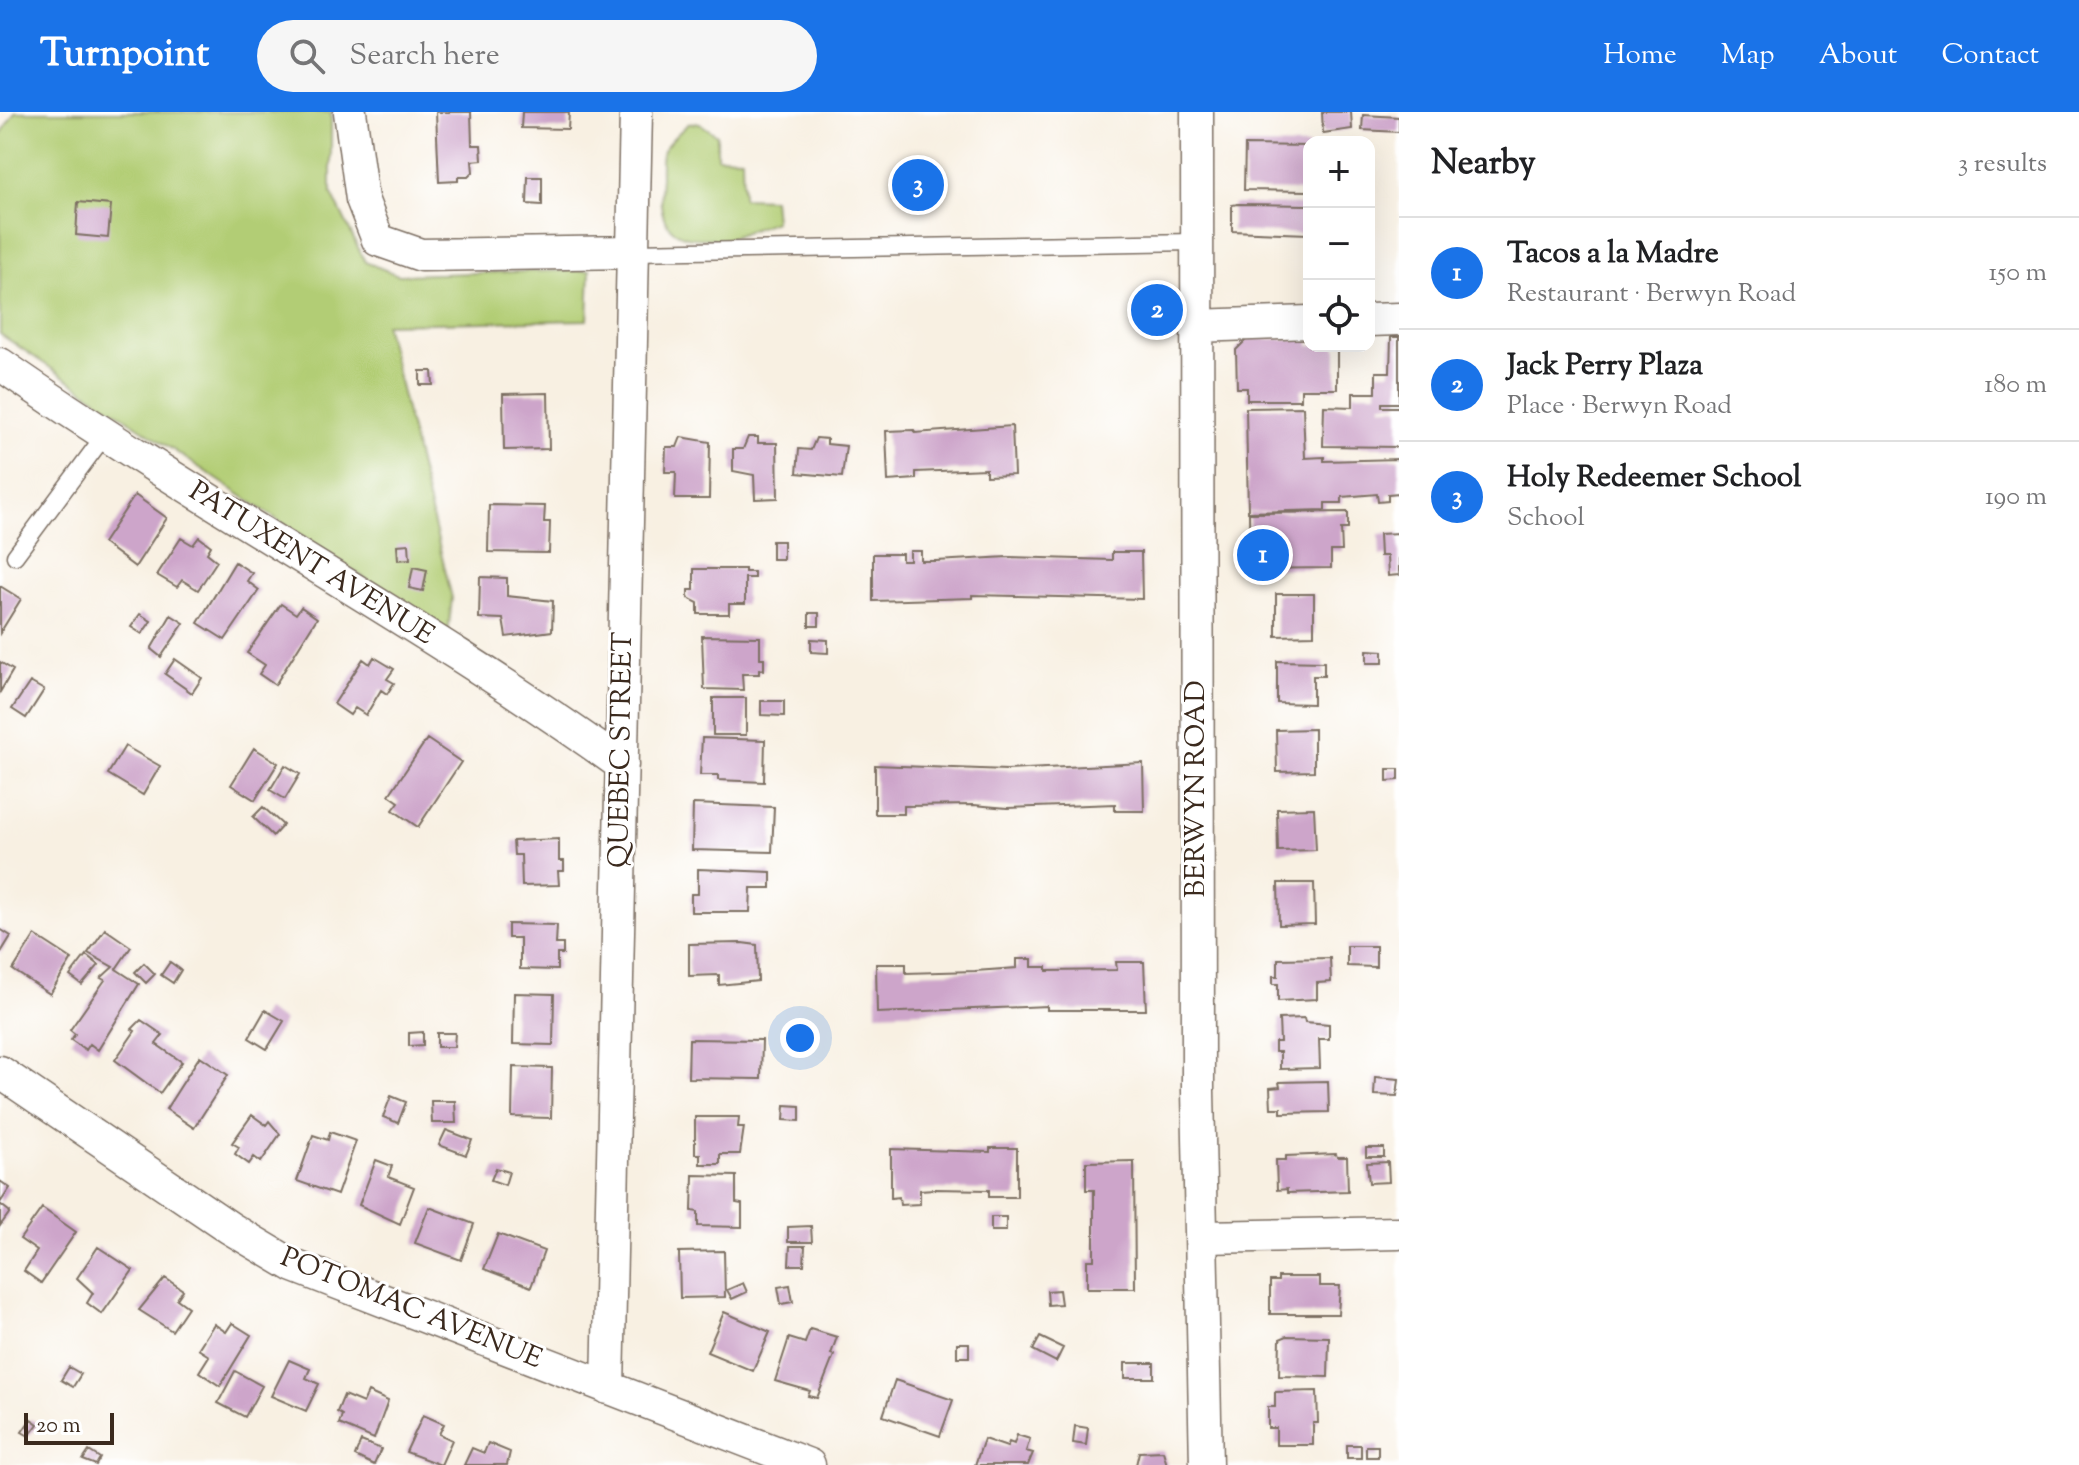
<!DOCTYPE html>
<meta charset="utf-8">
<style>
:root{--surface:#fff;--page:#f6f6f6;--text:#202124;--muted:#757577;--line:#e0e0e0;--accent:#1a73e8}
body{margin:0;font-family:"Sorts Mill Goudy",serif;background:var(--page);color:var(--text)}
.controls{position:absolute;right:24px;top:24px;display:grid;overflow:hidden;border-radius:16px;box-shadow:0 8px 32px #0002}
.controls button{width:72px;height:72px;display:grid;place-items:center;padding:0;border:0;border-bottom:2px solid var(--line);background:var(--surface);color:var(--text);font:40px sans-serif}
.scale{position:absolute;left:24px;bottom:20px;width:90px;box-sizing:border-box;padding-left:8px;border:4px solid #3b2a1e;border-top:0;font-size:22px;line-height:28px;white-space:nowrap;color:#3b2a1e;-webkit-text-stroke:6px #fff;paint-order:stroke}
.you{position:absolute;left:800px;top:926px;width:28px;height:28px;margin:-20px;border:6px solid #fff;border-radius:50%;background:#1a73e8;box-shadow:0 0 0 12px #1a73e833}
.badge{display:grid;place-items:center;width:52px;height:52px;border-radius:50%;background:var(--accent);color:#fff;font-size:26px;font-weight:700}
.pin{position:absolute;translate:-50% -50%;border:4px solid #fff;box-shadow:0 2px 8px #0006}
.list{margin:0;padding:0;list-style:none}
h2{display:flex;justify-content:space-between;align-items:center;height:104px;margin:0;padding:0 32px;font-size:34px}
h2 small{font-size:26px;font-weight:400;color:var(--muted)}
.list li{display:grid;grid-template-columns:52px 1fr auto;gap:24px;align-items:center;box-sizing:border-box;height:112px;padding:0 32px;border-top:2px solid var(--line)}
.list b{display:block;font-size:30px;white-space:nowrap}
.list p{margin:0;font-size:26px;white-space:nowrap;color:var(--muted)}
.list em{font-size:26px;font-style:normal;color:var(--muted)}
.icon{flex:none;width:44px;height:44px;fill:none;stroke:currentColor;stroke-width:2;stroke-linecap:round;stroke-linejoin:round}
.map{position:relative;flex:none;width:1399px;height:1353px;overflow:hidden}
header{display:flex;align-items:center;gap:48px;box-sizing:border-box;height:112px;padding:0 40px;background:var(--accent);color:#fff}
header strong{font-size:38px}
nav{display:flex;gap:44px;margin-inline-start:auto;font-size:28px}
.search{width:560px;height:72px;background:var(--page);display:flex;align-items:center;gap:20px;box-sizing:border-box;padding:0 28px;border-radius:44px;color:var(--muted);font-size:30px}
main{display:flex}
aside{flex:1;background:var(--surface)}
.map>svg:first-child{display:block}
</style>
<header>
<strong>Turnpoint</strong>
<div class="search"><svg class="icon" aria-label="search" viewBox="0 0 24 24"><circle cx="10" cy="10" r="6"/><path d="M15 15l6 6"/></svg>Search here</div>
<nav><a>Home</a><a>Map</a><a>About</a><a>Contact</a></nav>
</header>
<main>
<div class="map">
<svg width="1399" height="1353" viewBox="0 0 1399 1353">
<rect width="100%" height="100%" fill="#fff"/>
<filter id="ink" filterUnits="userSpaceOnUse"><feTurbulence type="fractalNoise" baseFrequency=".0125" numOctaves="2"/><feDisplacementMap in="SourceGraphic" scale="16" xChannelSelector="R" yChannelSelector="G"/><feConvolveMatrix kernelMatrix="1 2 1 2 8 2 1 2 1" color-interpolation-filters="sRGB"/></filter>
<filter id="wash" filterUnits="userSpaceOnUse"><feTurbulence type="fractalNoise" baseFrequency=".006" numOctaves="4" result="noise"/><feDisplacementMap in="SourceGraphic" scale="32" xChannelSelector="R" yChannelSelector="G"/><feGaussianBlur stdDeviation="1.8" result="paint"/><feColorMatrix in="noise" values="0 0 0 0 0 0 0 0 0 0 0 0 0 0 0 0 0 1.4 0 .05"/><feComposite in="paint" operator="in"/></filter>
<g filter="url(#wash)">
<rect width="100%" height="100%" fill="#f8f0e2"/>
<!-- green -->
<path fill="#b2cd74" stroke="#767c49" stroke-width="2" d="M15,0H331V80L365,150L398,163L590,158L588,208L385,212L452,486L448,522L0,222V24Z
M699,11L717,23V45L742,46L743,86L773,87L775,109L716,131L713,126C666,131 657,106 661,65C661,57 660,46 663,39C667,30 681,19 688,12Z"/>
<g id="blocks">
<!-- building -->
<path fill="#cda5ca" d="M436,0H471L472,33H481L482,48L472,49L473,60L468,65H458V69L439,70Z
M522,0H569L568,17L521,16Z
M1322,0H1351L1352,17L1323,21Z
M1363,3L1399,5V20L1362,18Z
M1245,33L1309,34V79L1244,78Z
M528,65H542V93L527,92Z
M78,90L111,93L108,126L76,123Z
M1238,92L1309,93V122L1232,119V93Z
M1391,225H1399V291H1382V295H1399V335L1323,334L1324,294L1353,295V281H1376V260H1390Z
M1247,227H1309V234H1337V277H1301V288H1247V276H1237L1236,238Z
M420,259H432L433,273H420Z
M548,281L549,337L504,338L503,282Z
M1303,295L1305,346L1324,345V349L1399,347V381L1388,382V389L1378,390L1377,382L1342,385V391H1325V398L1248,400L1246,296Z
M1012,314L1014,363L986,364V357L916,360V367L888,369L886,319L914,318L915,321Z
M681,325L710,330L709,387H675L676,360H665L666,335H677Z
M748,325H758V331H777L778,386L755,387L754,363L733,359V337H743Z
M816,326L827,327V332L846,334L842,365L797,361L799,337L811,338Z
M135,383L167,406L135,455L103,431Z
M489,393L545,394L544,410H550L549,441L488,440Z
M1348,400V417H1341L1342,439H1331V456L1250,457L1249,401Z
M1399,421V463L1388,464L1387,444H1380L1379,422Z
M199,425L211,434L207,441L217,449L198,478L182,468L177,475L157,463L181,426L193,433Z
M772,429H783V447H772Z
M409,432L410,447L398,448L397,433Z
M910,439H921V449H936L1008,445L1112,448V440H1141L1142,487L972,483V486L873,489V442H902V449H910Z
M235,450L252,461L247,469L259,478L225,528L198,511Z
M413,455L427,458L423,479L409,476Z
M694,457H745V460H754V466H745V492H729V502H698V491L688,486V478H694Z
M480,465L507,466V484L553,489L552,519L506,525L503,507L479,506Z
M0,474L21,487L0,521Z
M1276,482H1314V523L1276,524Z
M281,492L296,502L301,495L317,506L275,573L259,562L265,553L247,541Z
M809,501H819V514H809Z
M140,502L151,509L142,522L131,515Z
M171,503L184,511L161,545L151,537Z
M702,524L760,525V546H764V558L759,557V562H742L743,578L704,577Z
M811,527L828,528V541L811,540Z
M1367,538L1383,539V551H1367Z
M374,545L394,557L387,567L394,571L387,582L381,578L366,603L355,596L350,603L334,592L363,547L370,552Z
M175,547L202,566L192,581L165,562Z
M1277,549L1324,550V564H1313V592L1277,591Z
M0,550L13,558L0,580Z
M30,570L44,578L26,606L12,597Z
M713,586H746V623H713Z
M761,589H784V604L761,603Z
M1314,617V659L1277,660L1276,618Z
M702,626L765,628L764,670L718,668V663H700Z
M427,627L461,650L418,715L393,698L399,690L389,683Z
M125,634L160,654L143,683L108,662Z
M254,636L278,651L255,688L231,673Z
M1143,651L1144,699H1115V692L1007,696L974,693L904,694V702H875V653L1007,658Z
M285,653L300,662L285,687L270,678Z
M1387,657H1399V668L1387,669Z
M693,692L774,695L772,740L692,738Z
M263,695L283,713L273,724L253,705Z
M1314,696L1316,738L1278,739L1277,697Z
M559,727V749H564V759H558L559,773L522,774L521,743H514L513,729Z
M698,757L771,760V776H751L750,800H691V782H698Z
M1278,771H1314L1315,812L1279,813Z
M508,812L557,813L556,832H563V842H557V858L520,857V826H508Z
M0,817L11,824L0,842Z
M105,817L131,835L116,857L139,872L98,938L90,932L86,938L71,928L75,922L70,918L105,868L101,866L113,855L88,841Z
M35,823L72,847L50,882L13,858Z
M742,831L757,833L758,869L719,873V863L689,864V832Z
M1347,834H1376V855L1347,854Z
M86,843L99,853L82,873L70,864Z
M1330,846L1331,870L1317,871V887L1278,889V872H1273V864H1278V847Z
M1017,847H1032V855H1047V859L1117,858L1116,850H1144L1146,898H1047V894L877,901L876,852H906V861L975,859L1017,856Z
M170,850L181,858L173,871L161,863Z
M144,851L155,862L146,871L135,860Z
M514,881L554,882L553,933L513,932Z
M265,898L284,909L267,937L249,926Z
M1304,906L1305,910L1329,912V927H1319L1320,956L1280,957V940H1275V930H1280L1279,907Z
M141,908L163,923L156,932L182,950L160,981L115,948L135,919L132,917Z
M423,920V933L409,934V921Z
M437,921H455L454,935H437Z
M689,927L762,928L761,967L688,966Z
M200,944L228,963L194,1016L166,997Z
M513,955L552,956L551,1006L512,1005Z
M1375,965L1399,967L1397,984L1374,983Z
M1328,969L1329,1000L1281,1001V996H1271L1270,976L1280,975L1279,970Z
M391,984L406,990L398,1011L383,1005Z
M431,989H455L456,1011H432Z
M785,993L800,994V1009L784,1008Z
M252,1003L266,1013L269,1009L280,1022L261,1050L254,1045L249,1052L235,1042L239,1035L232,1031Z
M695,1005H739L738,1015H744L740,1042H720V1052H700V1042H695Z
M446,1018L472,1028L466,1043L439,1033Z
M330,1020L356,1029L337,1083L297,1069L313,1023L328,1028Z
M990,1036H1017V1085H989V1078L934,1077L920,1078V1092L900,1093L899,1085L891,1086V1037L990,1040Z
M1366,1036H1384V1045H1366Z
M1336,1042L1337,1045H1347L1348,1079L1287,1081V1077L1277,1078L1276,1048H1286V1044Z
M376,1048L392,1054L388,1065L414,1075L400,1112L359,1093Z
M1134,1049L1135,1176H1087V1148H1094V1078H1086V1050Z
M1388,1050L1389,1070L1369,1071L1367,1051Z
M496,1056L509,1060L505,1073L491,1068Z
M693,1063L736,1064V1091L742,1092V1115L698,1114V1100L692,1099Z
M0,1069L10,1076L0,1091Z
M0,1092L10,1100L0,1114Z
M429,1095L474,1112L461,1148L415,1131Z
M42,1096L76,1120L41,1171L24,1159L37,1139L20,1127Z
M991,1105H1006V1119H991Z
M811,1114L812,1130H788V1115Z
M498,1122L544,1139L531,1175L484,1157Z
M790,1134H805L804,1153H789Z
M98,1135L133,1158L102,1202L87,1191L93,1181L77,1166Z
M724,1139L725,1185L680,1186L679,1140Z
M1278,1165H1320V1174H1340L1338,1202H1270V1169H1278Z
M165,1166L183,1178L177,1187L188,1195L172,1219L139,1198Z
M743,1171L747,1180L732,1187L727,1178Z
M790,1173L793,1190L781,1192L778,1175Z
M1059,1178L1061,1192L1048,1193L1047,1179Z
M724,1200L770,1220L753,1259L707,1240Z
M232,1211L251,1223L220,1274L199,1260L209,1244L198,1237L214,1212L226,1220Z
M810,1217L837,1225L831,1242L834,1243L817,1286L808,1284L810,1279L775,1269L789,1226L805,1231Z
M1287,1224L1329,1225L1328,1265L1279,1264L1280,1227Z
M1040,1225L1063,1236L1056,1250L1033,1238Z
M957,1231H969V1245H957Z
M289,1248L310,1257L306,1266L319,1272L306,1299L271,1284Z
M1125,1251H1154V1266H1125Z
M69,1255L81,1262L73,1275L61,1268Z
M235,1259L262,1274L245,1305L218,1291Z
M895,1268L953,1288L940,1324L883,1304Z
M1317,1279L1318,1311H1313V1333H1276V1316H1268V1295H1275V1280Z
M368,1280L388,1289L374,1327L339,1312L342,1303L337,1300L344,1283L363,1291Z
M423,1303L444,1312L439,1322L452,1328L441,1353L406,1340Z
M31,1307L38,1312L29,1324L22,1320Z
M1075,1314L1088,1316L1086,1333L1073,1331Z
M1017,1323L1030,1327L1026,1339L1033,1341L1028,1353H975L984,1327L1007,1335L1009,1330L1014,1332Z
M361,1329L381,1337L374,1353L355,1344Z
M488,1331L510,1340L507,1353H464L472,1336L484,1341Z
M1347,1333H1361V1346H1347Z
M1366,1334H1378V1345H1366Z
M89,1339L100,1346L96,1353L83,1348Z
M1163,1339L1167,1353H1136L1139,1340Z"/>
</g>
</g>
<g filter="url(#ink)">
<use href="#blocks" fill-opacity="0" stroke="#7d6f63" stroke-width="2"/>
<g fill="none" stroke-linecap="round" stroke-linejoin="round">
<defs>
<path id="service" d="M633,140L1195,130
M15,444L104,324"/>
<path id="minor" d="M350,0L362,87L378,128L421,143L633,140
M1197,0L1198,979L1206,1353
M1369,208L1399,207
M1196,214L1309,210
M0,252C203,393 421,509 622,653
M0,960L230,1116L294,1154L809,1353
M1204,1125L1399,1121
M608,1276L636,0"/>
</defs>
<!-- service casing -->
<use href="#service" stroke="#7d6f63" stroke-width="19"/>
<!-- minor casing -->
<use href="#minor" stroke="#7d6f63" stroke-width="35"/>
<!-- service -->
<use href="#service" stroke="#fff" stroke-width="16"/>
<!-- minor -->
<use href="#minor" stroke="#fff" stroke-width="32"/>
</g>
</g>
<g text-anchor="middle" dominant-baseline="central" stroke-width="6" stroke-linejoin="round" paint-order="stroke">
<!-- street labels -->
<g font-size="28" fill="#3b2a1e" stroke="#fff">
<text transform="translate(311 452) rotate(32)">PATUXENT AVENUE</text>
<text transform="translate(622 638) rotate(-89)">QUEBEC STREET</text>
<text transform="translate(1197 677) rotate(-90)">BERWYN ROAD</text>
<text transform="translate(411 1197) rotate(22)">POTOMAC AVENUE</text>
</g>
</g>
</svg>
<div class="controls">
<button>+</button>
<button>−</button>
<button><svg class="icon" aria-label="locate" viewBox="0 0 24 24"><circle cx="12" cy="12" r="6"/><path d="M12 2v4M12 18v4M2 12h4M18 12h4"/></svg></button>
</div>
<div class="scale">20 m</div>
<div class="you"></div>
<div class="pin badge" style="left:1263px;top:443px">1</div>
<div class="pin badge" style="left:1157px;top:198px">2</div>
<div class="pin badge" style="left:918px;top:73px">3</div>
</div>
<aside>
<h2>Nearby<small>3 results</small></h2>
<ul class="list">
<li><span class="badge">1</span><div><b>Tacos a la Madre</b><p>Restaurant · Berwyn Road</p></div><em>150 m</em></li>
<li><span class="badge">2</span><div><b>Jack Perry Plaza</b><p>Place · Berwyn Road</p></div><em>180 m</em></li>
<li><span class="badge">3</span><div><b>Holy Redeemer School</b><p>School</p></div><em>190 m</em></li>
</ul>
</aside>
</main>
